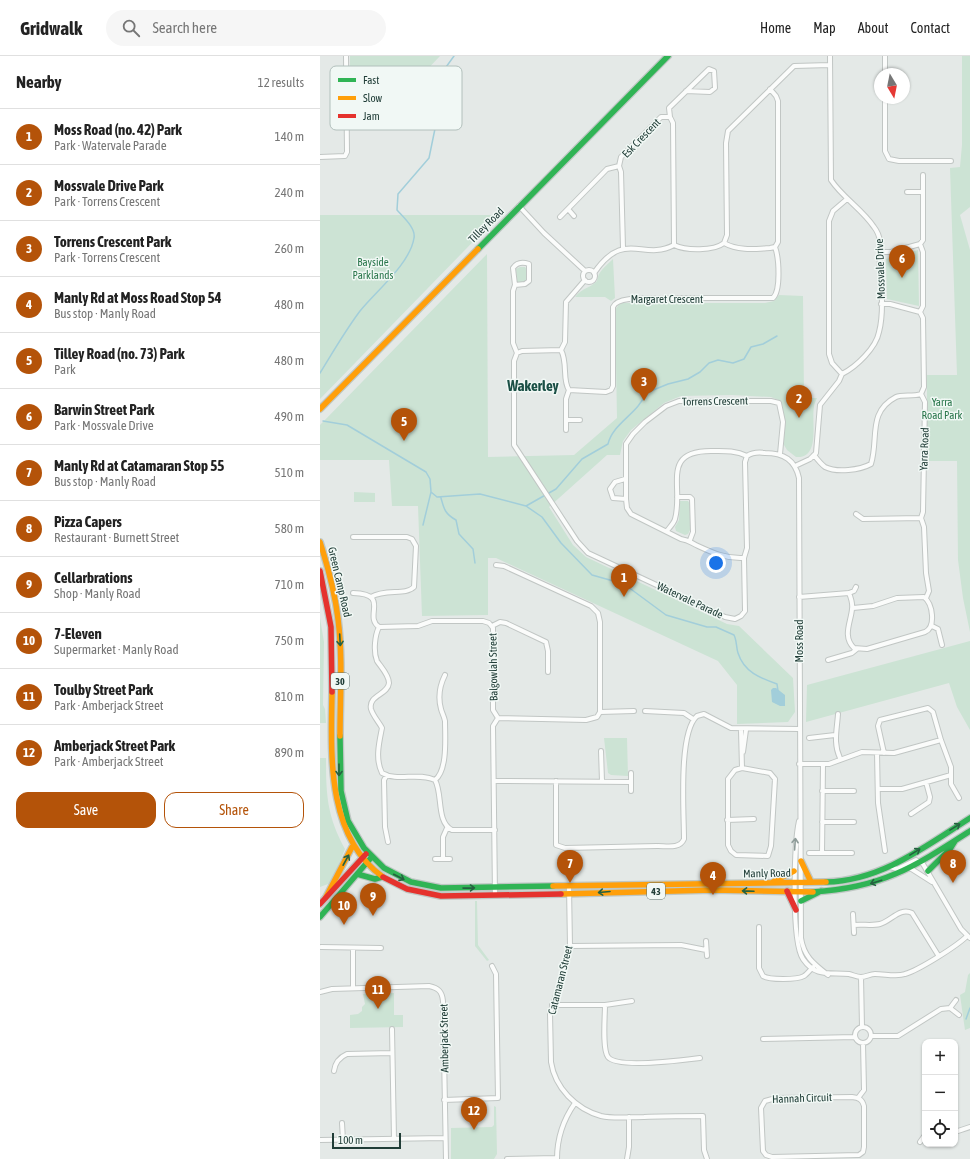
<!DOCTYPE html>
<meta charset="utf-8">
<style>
:root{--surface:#fff;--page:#f6f6f6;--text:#222;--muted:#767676;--line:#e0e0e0;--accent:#b45309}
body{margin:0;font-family:"Asap Condensed",sans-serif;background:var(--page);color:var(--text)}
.controls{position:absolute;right:12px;bottom:12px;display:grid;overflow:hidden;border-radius:8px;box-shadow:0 1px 3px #0004}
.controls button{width:36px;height:36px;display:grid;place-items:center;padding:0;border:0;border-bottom:1px solid var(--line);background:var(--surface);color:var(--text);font:20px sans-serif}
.compass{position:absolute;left:554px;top:12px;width:36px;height:36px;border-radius:50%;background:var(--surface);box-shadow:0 1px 3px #0004;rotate:170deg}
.scale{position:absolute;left:12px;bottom:10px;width:69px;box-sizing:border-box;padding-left:4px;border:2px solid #203d37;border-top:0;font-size:11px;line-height:14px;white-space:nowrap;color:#203d37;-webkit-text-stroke:3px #f1f8f5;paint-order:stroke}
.you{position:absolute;left:396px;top:507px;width:14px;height:14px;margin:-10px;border:3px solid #fff;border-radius:50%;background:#1a73e8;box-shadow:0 0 0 6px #1a73e833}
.badge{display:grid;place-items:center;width:26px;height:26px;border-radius:50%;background:var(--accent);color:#fff;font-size:13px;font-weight:700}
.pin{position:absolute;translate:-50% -33px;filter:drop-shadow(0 1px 2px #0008)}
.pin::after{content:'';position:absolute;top:21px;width:14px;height:12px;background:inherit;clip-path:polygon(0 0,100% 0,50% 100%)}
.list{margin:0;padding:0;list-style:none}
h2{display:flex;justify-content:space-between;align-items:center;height:52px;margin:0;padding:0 16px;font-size:17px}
h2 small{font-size:13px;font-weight:400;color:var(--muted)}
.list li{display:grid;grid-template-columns:26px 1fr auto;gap:12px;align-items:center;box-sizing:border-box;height:56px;padding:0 16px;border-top:1px solid var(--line)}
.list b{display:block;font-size:15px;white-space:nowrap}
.list p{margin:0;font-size:13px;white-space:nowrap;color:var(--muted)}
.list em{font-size:13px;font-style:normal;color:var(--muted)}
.actions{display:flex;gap:8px;padding:12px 16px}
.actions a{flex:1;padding:9px 0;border:1px solid var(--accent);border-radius:12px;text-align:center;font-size:14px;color:var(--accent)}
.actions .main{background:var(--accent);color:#fff}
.icon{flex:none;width:22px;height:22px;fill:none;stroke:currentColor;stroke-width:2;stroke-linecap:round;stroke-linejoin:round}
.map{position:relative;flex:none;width:650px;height:1103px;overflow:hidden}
header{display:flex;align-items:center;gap:24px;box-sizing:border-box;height:56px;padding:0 20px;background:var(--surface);border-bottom:1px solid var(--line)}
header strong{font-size:19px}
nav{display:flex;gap:22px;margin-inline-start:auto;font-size:14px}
.search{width:280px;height:36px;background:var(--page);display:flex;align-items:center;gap:10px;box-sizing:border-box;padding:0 14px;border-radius:22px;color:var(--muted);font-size:15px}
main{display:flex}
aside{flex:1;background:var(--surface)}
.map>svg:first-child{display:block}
</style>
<header>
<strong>Gridwalk</strong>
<div class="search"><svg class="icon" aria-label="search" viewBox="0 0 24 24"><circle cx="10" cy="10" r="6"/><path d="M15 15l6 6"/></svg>Search here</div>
<nav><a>Home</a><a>Map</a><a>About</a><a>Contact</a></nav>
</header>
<main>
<aside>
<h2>Nearby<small>12 results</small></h2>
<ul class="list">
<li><span class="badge">1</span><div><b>Moss Road (no. 42) Park</b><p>Park · Watervale Parade</p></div><em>140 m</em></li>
<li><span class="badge">2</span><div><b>Mossvale Drive Park</b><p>Park · Torrens Crescent</p></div><em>240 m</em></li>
<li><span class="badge">3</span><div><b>Torrens Crescent Park</b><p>Park · Torrens Crescent</p></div><em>260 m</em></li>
<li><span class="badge">4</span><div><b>Manly Rd at Moss Road Stop 54</b><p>Bus stop · Manly Road</p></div><em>480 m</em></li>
<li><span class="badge">5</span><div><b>Tilley Road (no. 73) Park</b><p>Park</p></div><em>480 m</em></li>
<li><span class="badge">6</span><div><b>Barwin Street Park</b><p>Park · Mossvale Drive</p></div><em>490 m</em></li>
<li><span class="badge">7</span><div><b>Manly Rd at Catamaran Stop 55</b><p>Bus stop · Manly Road</p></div><em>510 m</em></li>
<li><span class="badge">8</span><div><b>Pizza Capers</b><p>Restaurant · Burnett Street</p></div><em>580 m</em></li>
<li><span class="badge">9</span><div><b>Cellarbrations</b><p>Shop · Manly Road</p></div><em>710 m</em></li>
<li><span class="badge">10</span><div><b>7-Eleven</b><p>Supermarket · Manly Road</p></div><em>750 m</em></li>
<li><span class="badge">11</span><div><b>Toulby Street Park</b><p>Park · Amberjack Street</p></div><em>810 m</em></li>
<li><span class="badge">12</span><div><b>Amberjack Street Park</b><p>Park · Amberjack Street</p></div><em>890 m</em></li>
</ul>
<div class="actions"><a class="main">Save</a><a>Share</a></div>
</aside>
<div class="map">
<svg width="650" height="1103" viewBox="0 0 650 1103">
<rect width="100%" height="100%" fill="#e4e9e7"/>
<!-- green -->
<path fill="#cce3d4" d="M30,0H120L101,20L30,19Z
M642,0H650V151L640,159L650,194V576L643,542L638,504L637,405H607V319H637L630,112L640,111L642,89Z
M0,159H179L0,343Z
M598,194L599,250L567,243L566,203Z
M167,198L168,401L254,399L297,362L295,254L300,247H445L454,245L459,239L483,240L484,342H497C496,344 494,348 494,351C491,365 501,403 476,401L467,394L464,389L463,353L461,345L451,341L412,339L361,340L344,347L311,374L303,385L300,399H287L229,451L253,489L266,501L407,568L419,570L473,622L475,656L468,666L417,668V629L398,605L176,502H168V559L102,560L98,450H72L69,404H0V369Z
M293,203L295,242L291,245L285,241H255C263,231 269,233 277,225C278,215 286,210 293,203Z
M200,211H205C209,216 208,221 205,226H197L196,213Z
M34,436L55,437V446H34Z
M360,445H368L370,448V474L368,478L365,479L356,475L355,471L359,464Z
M0,562L4,586L3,649L5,653L6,667H0Z
M650,585V674L637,651L629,627L486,666L487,629Z
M284,682H307L308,720L291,719L288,717Z
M0,702H6C6,739 7,760 25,793L11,827L0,831Z
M155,845H157L158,889L169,904L167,905L155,890Z
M650,917V972L645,974L640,939L645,936L648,919Z
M74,937V959H83V971L30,972V959L38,958L42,955V951L45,948L43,938Z
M174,1050L176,1051L177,1098L174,1103H131V1072L172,1071L174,1069Z"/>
<!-- water -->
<path fill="#a2ceda" d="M453,632H456L465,639V650H460L452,646L451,634Z"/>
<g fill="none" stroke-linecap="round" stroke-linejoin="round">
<!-- stream -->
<path stroke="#a2ceda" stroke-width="1.5" d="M0,317C13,296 25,275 40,255C56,235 90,208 94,182C96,172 83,161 77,154L78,138L109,102L118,58L117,41L121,18L134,0
M3,365L27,369L106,416L110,423L111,436L117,441L160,438L206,450L222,461L241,487L272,519L304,528L346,559L387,571H396L414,579C417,585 416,591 418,597C424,616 440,622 457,628L458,635
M121,442C124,453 125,458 136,464L139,478L153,493L155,507
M206,450L236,433L262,403L288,388C293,367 318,358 326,337L348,328L368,323L380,316L389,307L398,304L413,307L424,303L431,291L443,288L457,280
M103,469L111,436
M646,963L650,952"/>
<defs>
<path id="street" d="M565,0V18
M450,33L456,40L458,45V186L455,191L450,192C435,193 418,195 404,187L407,179L406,87L408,75L474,10L510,9
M565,42V95L569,103L579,105H631
M0,101L25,100L27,96L26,0
M587,136H602
M199,150L224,177L265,215
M248,153L254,160
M240,161L287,113L299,110
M600,188L603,196V250L600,256
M354,189L353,67L350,61L349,52L389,13L394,15L395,32L390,36L366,35
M303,192L301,116L299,110L301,101L341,61H350
M561,196H571L600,188L603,184V119
M263 220a6 6 0 1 1 12 0a6 6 0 1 1-12 0Z
M274,217C305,172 322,206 354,189C366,195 394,195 404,187
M195,229L205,228L209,225V208C203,206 197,206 193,212L195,229L193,235V287L197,297L194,305V389L257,485L268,497L405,561L415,563L421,560L425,555L424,502L427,492L425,406L427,400C433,396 438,396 445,397C464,397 475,404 479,422L481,882C484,901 494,908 508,919
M561,248H570L600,256L603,262L604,331L601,338L605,346L603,456L601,462L604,471L606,517L609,535L606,542
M241,294C248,307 242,324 249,334
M197,297L202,295L241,294L245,286L246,246L265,224
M522,318L512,307L509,298V165L513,155L527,143
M246,364H260
M246,374V343L249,334L286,336L291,334L293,330V251C298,238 338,244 352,242H453C461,234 459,202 455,191
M494,399C497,403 501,408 505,411C517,417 540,414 551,408C559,383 547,356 576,341C582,338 593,341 601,338
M475,410L490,403L496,397L500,349L519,325L522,318C536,311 556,292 559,276C564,257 562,233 560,215C558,200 565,185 554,171C542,153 523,142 511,124L510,0
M305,423L295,426L290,433L293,442L306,443
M357,441H370L372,443L373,476L370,484
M536,458L543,463L601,462
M347,475C349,472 354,467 355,463C364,431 340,395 391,395C403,395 415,394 427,400
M33,481H87L92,483L96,490L94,531C85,540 66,532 51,541
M424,502C407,503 393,497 378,490C371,487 369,484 361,483L311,458L307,452L306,443V388L313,378L325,366L346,350L359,345H451L459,347L463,366L460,398
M176,509L184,510L271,550L278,557L280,566V656L277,661L266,664L178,662
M33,537C71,538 43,560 59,571L98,570L112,565H163L169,567L173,572V654L178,662L173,670L175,839
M529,537C531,542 533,547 532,553C531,566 522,580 534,592L547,593L605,576C616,571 613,548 604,541L577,542L553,550L533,552
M479,541L529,537L534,535L536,531
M172,570L180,566L186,567L226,586L228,595V616
M612,570L618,573L622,589
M59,571C55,579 53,595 57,605C61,611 69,619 69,627C68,639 48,639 51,653C53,660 59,666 62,672C59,687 55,703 62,717C77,726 98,716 115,724C123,738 116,766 132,774H175
M508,604L532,597L537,593
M325,655L364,657L373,663
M280,656L314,655
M518,658C517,674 513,687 520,702
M421,674L422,712
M489,682L515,679
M281,695L282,725
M423,696L426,674
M557,697L558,747L565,795
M564,697L558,670L560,664L608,652L613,656L621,684L631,711V728L639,742
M479,708H509L542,696L574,697L621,684
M422,712L450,717L455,723L451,790L448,800L416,799L411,795L408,789V723L415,714Z
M67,719L64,724L65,771L68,786
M115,724C128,714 125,680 125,665C124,660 122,657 121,653C118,642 120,629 125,619
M174,725L311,726
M236,725V789L245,792L337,790
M558,733H582L631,719
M311,735V717
M502,735H534
M591,758L609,746L610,741L606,726
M407,764L434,763
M479,765C474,788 471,886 483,903C496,922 510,916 529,918C533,919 537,921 541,921C546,921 550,918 555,918C565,918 577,921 585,918C599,914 637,890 647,880
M502,766H534
M338,790C347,790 360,793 364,783C364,757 358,677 377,660L384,658L411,672L479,673
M489,797H532
M502,797L503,709
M115,803H130
M123,803V781L127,772
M570,811L577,813L596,804L603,808L641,873L650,882
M590,812L612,826
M249,831L250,890L240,928L230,957L231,1006C235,1032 256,1053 281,1060C294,1063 310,1061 324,1061C343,1060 363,1060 383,1060L384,1094L387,1103
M533,858L534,877
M534,869C542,868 552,870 560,868C571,865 580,851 592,857L618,899
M439,871V912L443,920C449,924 477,924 484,920C487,918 490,914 493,911
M386,885L387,900
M250,890L361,889L386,894
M1,891L61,892
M33,893V932
M541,921L542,971
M0,936L12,933L109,930C118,932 122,935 123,945L126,1103
M636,944L630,952L639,959
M232,949H285L312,945
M285,949C285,960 282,993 288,1001C297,1013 364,1004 380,1002
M535 979a8 8 0 1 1 16 0a8 8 0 1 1-16 0Z
M72,973L74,1083
M551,980H578L621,953L630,952
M443,983L535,981
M14,1015C15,1007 20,1001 27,998L72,997
M605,1023V1072
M532,1041C539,1042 542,1043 544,1050V1091L543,1096L539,1099L452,1101L446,1099L443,1095L441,1052L445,1045L456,1042Z
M538,1042L544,1034L543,987
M124,1044L178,1042L176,918L172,910
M22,1067L23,1084
M635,1076L650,1071
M0,1084L125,1082
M600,1086L605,1079
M187,1103L236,1102
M237,1103C237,1082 243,1064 255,1047
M307,1103L309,1091V1061"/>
<path id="fast" d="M158,193L348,0
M20,680L21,735L28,765L44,792L64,812L91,826L121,832L233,830
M608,815L630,793L635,785
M37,818L55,823L62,821
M506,826C561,825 606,790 650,762
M493,836C562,832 594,811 650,775
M481,845L501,835
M0,861L50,803"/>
<path id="slow" d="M0,353L158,193
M0,486C8,511 15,537 18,563C23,602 20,641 20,680
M12,636C11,698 6,780 63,821
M481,805L491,826
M453,826L474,815
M233,830L506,826
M241,838L392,834L493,836
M6,841L32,791"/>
<path id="jam" d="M0,515L11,571L12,636
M63,821L87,833L121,840L241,838
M467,835L476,854
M0,848L46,798"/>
</defs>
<!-- street casing -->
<use href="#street" stroke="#c1c6c4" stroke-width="6"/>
<!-- fast casing -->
<use href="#fast" stroke="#bfc7c4" stroke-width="8"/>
<!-- slow casing -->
<use href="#slow" stroke="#bfc7c4" stroke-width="8"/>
<!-- jam casing -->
<use href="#jam" stroke="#bfc7c4" stroke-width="8"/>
<!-- street -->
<use href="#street" stroke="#fbfcfb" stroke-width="4"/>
<!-- fast -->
<use href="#fast" stroke="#30b455" stroke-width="5.5"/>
<!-- slow -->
<use href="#slow" stroke="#ff9f0a" stroke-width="5.5"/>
<!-- jam -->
<use href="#jam" stroke="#e5322d" stroke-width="5.5"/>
</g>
<!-- one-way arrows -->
<defs><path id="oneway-shaft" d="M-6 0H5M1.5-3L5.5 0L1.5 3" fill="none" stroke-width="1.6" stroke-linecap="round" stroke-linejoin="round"/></defs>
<g stroke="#256140">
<use href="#oneway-shaft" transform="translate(20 584) rotate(87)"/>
<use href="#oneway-shaft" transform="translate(19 714) rotate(90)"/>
<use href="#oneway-shaft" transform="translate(635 771) rotate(-32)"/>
<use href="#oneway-shaft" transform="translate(595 796) rotate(-31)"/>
<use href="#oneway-shaft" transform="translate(26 804) rotate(-61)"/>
<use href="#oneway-shaft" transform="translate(79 821) rotate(27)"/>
<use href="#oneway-shaft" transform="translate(556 826) rotate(163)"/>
<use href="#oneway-shaft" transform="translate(149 832) rotate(-1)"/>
<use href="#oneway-shaft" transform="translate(428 835) rotate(-178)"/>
<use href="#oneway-shaft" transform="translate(284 836) rotate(175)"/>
</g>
<use stroke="#8e9c99" href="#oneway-shaft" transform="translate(475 788) rotate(-86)"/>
<g text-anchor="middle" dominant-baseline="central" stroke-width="3" stroke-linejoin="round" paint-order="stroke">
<!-- shield labels -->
<g fill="#f1f8f5" stroke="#5f7570" stroke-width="1">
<rect x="11" y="617" width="18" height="16" rx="3"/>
<rect x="327" y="827" width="18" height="16" rx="3"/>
</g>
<g font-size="10" font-weight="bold" fill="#203d37">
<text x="20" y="625">30</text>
<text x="336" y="835">43</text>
</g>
<!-- street labels -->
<g font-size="11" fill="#203d37" stroke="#f1f8f5">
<text transform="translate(321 82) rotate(-46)">Esk Crescent</text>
<text transform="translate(166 169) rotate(-45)">Tilley Road</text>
<text transform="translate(560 213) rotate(-92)">Mossvale Drive</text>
<text x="347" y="243">Margaret Crescent</text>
<text transform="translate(395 345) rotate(-1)">Torrens Crescent</text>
<text transform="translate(604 393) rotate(-88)">Yarra Road</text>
<text transform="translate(20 526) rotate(77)">Green Camp Road</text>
<text transform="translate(370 544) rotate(25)">Watervale Parade</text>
<text transform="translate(479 585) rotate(-90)">Moss Road</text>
<text transform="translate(173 611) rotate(-91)">Balgowlah Street</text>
<text transform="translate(447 817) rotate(-1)">Manly Road</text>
<text transform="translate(240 924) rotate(-76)">Catamaran Street</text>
<text transform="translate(124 982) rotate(-91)">Amberjack Street</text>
<text transform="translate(482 1042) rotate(-2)">Hannah Circuit</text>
</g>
<!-- park labels -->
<g font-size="11" fill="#29764b" stroke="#f1f8f5">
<text x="53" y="206">Bayside<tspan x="53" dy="13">Parklands</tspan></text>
<text x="622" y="346">Yarra<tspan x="622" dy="13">Road Park</tspan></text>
</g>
<!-- district labels -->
<g font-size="15" font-weight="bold" fill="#1b5046" stroke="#f1f8f5">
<text x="213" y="329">Wakerley</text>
</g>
</g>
<!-- legend -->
<rect x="10" y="10" width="132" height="64" rx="6" fill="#f1f8f5" stroke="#b2c0bc" stroke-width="1"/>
<rect x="18" y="22" width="18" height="4" fill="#30b455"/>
<rect x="18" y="40" width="18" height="4" fill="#ff9f0a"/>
<rect x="18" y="58" width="18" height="4" fill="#e5322d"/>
<g font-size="11" fill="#203d37">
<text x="43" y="28">Fast</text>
<text x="43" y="46">Slow</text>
<text x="43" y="64">Jam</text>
</g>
</svg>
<div class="controls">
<button>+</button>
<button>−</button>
<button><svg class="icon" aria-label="locate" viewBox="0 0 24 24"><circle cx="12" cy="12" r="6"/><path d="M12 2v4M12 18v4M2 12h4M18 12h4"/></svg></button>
</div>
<svg class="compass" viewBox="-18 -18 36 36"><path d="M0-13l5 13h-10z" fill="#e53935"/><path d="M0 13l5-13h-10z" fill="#767676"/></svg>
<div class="scale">100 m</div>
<div class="you"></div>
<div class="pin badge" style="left:304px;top:541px">1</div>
<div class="pin badge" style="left:479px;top:362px">2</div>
<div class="pin badge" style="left:324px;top:345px">3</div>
<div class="pin badge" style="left:393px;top:839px">4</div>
<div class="pin badge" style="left:84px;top:385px">5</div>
<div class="pin badge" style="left:582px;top:222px">6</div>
<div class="pin badge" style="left:250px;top:827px">7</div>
<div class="pin badge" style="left:633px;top:827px">8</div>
<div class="pin badge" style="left:53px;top:860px">9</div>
<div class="pin badge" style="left:24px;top:869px">10</div>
<div class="pin badge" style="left:58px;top:953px">11</div>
<div class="pin badge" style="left:154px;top:1074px">12</div>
</div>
</main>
